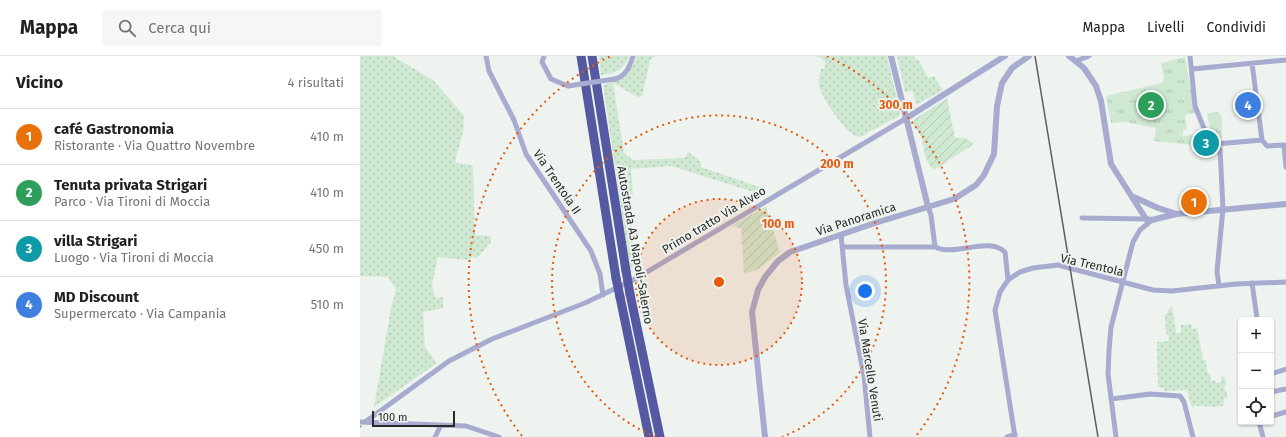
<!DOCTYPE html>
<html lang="it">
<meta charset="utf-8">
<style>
:root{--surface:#fff;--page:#f6f6f6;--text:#202124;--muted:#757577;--line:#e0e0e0;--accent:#2563eb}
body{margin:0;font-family:"Fira Sans",sans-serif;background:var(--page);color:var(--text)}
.controls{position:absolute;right:12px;bottom:12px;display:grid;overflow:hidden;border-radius:4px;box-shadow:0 1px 3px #0004}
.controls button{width:36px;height:36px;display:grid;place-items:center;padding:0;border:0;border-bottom:1px solid var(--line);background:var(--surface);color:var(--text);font:20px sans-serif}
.scale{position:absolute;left:12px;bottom:10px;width:83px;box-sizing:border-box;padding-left:4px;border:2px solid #292b29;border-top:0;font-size:11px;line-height:14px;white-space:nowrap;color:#292b29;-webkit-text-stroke:3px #eef3ef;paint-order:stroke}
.you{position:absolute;left:505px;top:235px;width:14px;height:14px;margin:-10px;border:3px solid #fff;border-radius:50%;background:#1a73e8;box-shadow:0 0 0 6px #1a73e833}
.badge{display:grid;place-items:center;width:26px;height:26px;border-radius:50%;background:var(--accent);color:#fff;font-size:13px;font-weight:700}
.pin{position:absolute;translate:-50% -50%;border:2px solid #fff;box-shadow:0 1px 4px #0006}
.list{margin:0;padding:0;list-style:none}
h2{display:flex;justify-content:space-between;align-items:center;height:52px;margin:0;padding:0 16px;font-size:17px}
h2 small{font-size:13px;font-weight:400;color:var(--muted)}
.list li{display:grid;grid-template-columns:26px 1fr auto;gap:12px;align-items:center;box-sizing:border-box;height:56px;padding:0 16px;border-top:1px solid var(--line)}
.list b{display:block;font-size:15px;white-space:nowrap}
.list p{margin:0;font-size:13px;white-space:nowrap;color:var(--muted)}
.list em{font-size:13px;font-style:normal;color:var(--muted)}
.icon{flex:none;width:22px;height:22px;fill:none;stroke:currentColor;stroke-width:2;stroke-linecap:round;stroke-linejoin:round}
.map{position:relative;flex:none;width:926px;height:381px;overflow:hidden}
header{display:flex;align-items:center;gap:24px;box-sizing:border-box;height:56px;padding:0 20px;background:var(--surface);border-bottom:1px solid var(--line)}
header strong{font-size:19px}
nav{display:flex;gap:22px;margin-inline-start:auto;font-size:14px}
.search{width:280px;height:36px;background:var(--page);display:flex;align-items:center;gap:10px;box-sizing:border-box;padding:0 14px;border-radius:4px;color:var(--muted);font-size:15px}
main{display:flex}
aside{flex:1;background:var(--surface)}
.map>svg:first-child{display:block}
</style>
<header>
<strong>Mappa</strong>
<div class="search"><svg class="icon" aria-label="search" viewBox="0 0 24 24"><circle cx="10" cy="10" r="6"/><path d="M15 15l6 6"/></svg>Cerca qui</div>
<nav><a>Mappa</a><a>Livelli</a><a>Condividi</a></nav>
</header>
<main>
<aside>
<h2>Vicino<small>4 risultati</small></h2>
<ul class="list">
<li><span class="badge" style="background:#e8710a">1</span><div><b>café Gastronomia</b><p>Ristorante · Via Quattro Novembre</p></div><em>410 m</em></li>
<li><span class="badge" style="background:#2e9e5b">2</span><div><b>Tenuta privata Strigari</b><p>Parco · Via Tironi di Moccia</p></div><em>410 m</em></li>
<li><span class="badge" style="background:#0f9aa8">3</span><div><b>villa Strigari</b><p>Luogo · Via Tironi di Moccia</p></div><em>450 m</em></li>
<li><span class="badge" style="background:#3f7fe0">4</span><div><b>MD Discount</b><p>Supermercato · Via Campania</p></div><em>510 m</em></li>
</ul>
</aside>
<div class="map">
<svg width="926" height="381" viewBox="0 0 926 381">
<defs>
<pattern id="grass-dots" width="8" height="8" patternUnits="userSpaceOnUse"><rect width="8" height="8" fill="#cfe8d2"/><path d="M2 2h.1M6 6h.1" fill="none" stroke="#b2c7b4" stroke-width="1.8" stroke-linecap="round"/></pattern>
<pattern id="park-tufts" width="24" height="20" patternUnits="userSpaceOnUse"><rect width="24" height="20" fill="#cfe8d2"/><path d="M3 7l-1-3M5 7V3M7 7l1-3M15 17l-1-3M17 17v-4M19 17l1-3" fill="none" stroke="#b2c7b4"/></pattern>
<pattern id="garden-furrows" width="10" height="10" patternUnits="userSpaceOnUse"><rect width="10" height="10" fill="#cfe8d2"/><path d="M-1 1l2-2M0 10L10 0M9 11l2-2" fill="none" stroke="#b2c7b4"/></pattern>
</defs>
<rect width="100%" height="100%" fill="#eef3ef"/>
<!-- grass -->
<path fill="url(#grass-dots)" d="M3,0H33L74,25L104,60L103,76L95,106L113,110L115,179L131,180V186L117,202L113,201L108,204L78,201L72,229L75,242L83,241V252L63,256L65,291L77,307L14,351L31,252L36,233L28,221L0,220V1Z
M239,0H269C264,14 255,18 241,19Z
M276,0H295L290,5L282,40L279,42L253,27L264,97L273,104L325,102L328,96L341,106V111L402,132L403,139L311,110L271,113L273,138L269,139L275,209L270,213L243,29C259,25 272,17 276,0Z
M455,0H527L540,56L539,60L500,81C488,82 462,42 459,31C458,26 460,18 461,13H465V6L462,2Z
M537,0H556L554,1L555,4L558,3L568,22L574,20L583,34L556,49L553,35L545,36Z
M812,249L816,277H821V269L831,268L832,273L837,272L843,304H846L847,315L850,318L851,325L855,324L856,327L862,326L861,320L865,321L866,329L864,330L868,342H864L863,350C854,351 844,350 834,350L832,352L827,334L804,335V332L798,331L797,286L809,285V279L806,278L805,260Z"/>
<!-- park -->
<path fill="url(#park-tufts)" d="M825,1L835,57L825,59L827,73L823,75V80L833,79L834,84H842V90L794,85L796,72L764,66L751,67L746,40L802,27L804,23L801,7Z
M858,56L861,59C863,67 862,73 862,82H858L850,72L847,57Z"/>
<!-- garden -->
<path fill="url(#garden-furrows)" d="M587,42L595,82H605L614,88L574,114C563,104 565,91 560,78C557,73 554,71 552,65Z
M406,150L420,196L399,213L384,218L381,172L371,170Z"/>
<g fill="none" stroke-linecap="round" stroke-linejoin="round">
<!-- stream -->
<path stroke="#7e9f83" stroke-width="1.5" d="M0,371L1,370"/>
<!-- minor -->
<path stroke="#a7abcf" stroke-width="5" d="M126,0L129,15L154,64L166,98L231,195L240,218L243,239
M184,0L182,6L191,23L208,30
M830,0L835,50L845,75L860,93L863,153L857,215L859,230
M716,5L729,0
M832,13L926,4
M255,23C266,20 270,10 273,0
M902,84L907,90L924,89L926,111
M856,88L902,84L892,7
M568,151L571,159L575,191
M722,162L786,163
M481,179L486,229L504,320L510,381
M482,191H575C595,201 628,180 645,196L648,224
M890,264L897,262L892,227
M911,318L926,313
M911,336L926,333
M751,343L790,338L820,340L824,346L833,381
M911,357L912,360L926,356
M0,366L106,370L139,381
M5,366L89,305L132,283L225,247L275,223L545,63
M899,366L903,381
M75,381L80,371
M647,381L655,378
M655,381L635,254L640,236L648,224L660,216L673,212L698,209L793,234L812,235L876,228L926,226
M756,381L748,318L749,295L751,271L773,186L780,174L792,164"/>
<!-- tertiary -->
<path stroke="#a7abcf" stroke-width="6" d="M531,0L568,151
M709,0L724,12L736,30L741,45L751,108L786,163L792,164L816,158L926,148
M545,63L645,0
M774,141L798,152L814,157
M405,381L392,256L398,234L405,221L418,205L430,196L515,167L594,143L616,129L624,119L634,98L637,50L642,27L652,12L669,0"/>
<!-- motorway -->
<path stroke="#5559a1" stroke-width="9" d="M221,0L256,222
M232,0L266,215
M270,238L300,381
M260,241L289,381"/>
<!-- rail -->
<path stroke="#5c5f5c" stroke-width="1.5" d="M675,0L738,381"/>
<!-- minor-bridge -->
<path stroke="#a7abcf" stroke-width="5" d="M208,30L255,23"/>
<!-- motorway-bridge -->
<path stroke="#5559a1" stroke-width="9" d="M266,215L270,238
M256,222L260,241"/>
</g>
<!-- distance rings -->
<circle cx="359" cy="226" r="83" fill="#e8590c" fill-opacity=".12"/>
<g fill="none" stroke="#e8590c" stroke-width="2" stroke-dasharray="2 4">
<circle cx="359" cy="226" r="83"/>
<path d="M296 381A167 167 0 1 1 422 381"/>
<path d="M162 380A250 250 0 0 1 251 0M467 0A250 250 0 0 1 556 380"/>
</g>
<g text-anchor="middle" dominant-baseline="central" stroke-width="4" stroke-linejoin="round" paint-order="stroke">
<!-- street labels -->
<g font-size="12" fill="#292b29" stroke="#eef3ef">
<text transform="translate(197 126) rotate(56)">Via Trentola II</text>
<text transform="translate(496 163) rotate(-18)">Via Panoramica</text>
<text transform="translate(354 164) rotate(-31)">Primo tratto Via Alveo</text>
<text transform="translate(275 189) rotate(80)">Autostrada A3 Napoli-Salerno</text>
<text transform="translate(732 209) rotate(13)">Via Trentola</text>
<text transform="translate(510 314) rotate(81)">Via Marcello Venuti</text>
</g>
</g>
<circle cx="359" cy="226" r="6" fill="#e8590c" stroke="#eef3ef" stroke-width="2"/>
<g font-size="12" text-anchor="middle" font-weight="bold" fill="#e8590c" stroke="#eef3ef" stroke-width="4" stroke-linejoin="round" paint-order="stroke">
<text x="536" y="53">300 m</text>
<text x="477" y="112">200 m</text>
<text x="418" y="172">100 m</text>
</g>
</svg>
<div class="controls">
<button>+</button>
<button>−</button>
<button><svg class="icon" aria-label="locate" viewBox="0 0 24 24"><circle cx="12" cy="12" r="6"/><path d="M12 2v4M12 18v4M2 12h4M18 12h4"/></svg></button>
</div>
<div class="scale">100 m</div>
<div class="you"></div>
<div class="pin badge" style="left:834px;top:146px;background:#e8710a">1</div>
<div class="pin badge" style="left:791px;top:49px;background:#2e9e5b">2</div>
<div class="pin badge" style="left:846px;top:87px;background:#0f9aa8">3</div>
<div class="pin badge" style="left:888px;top:49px;background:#3f7fe0">4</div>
</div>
</main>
